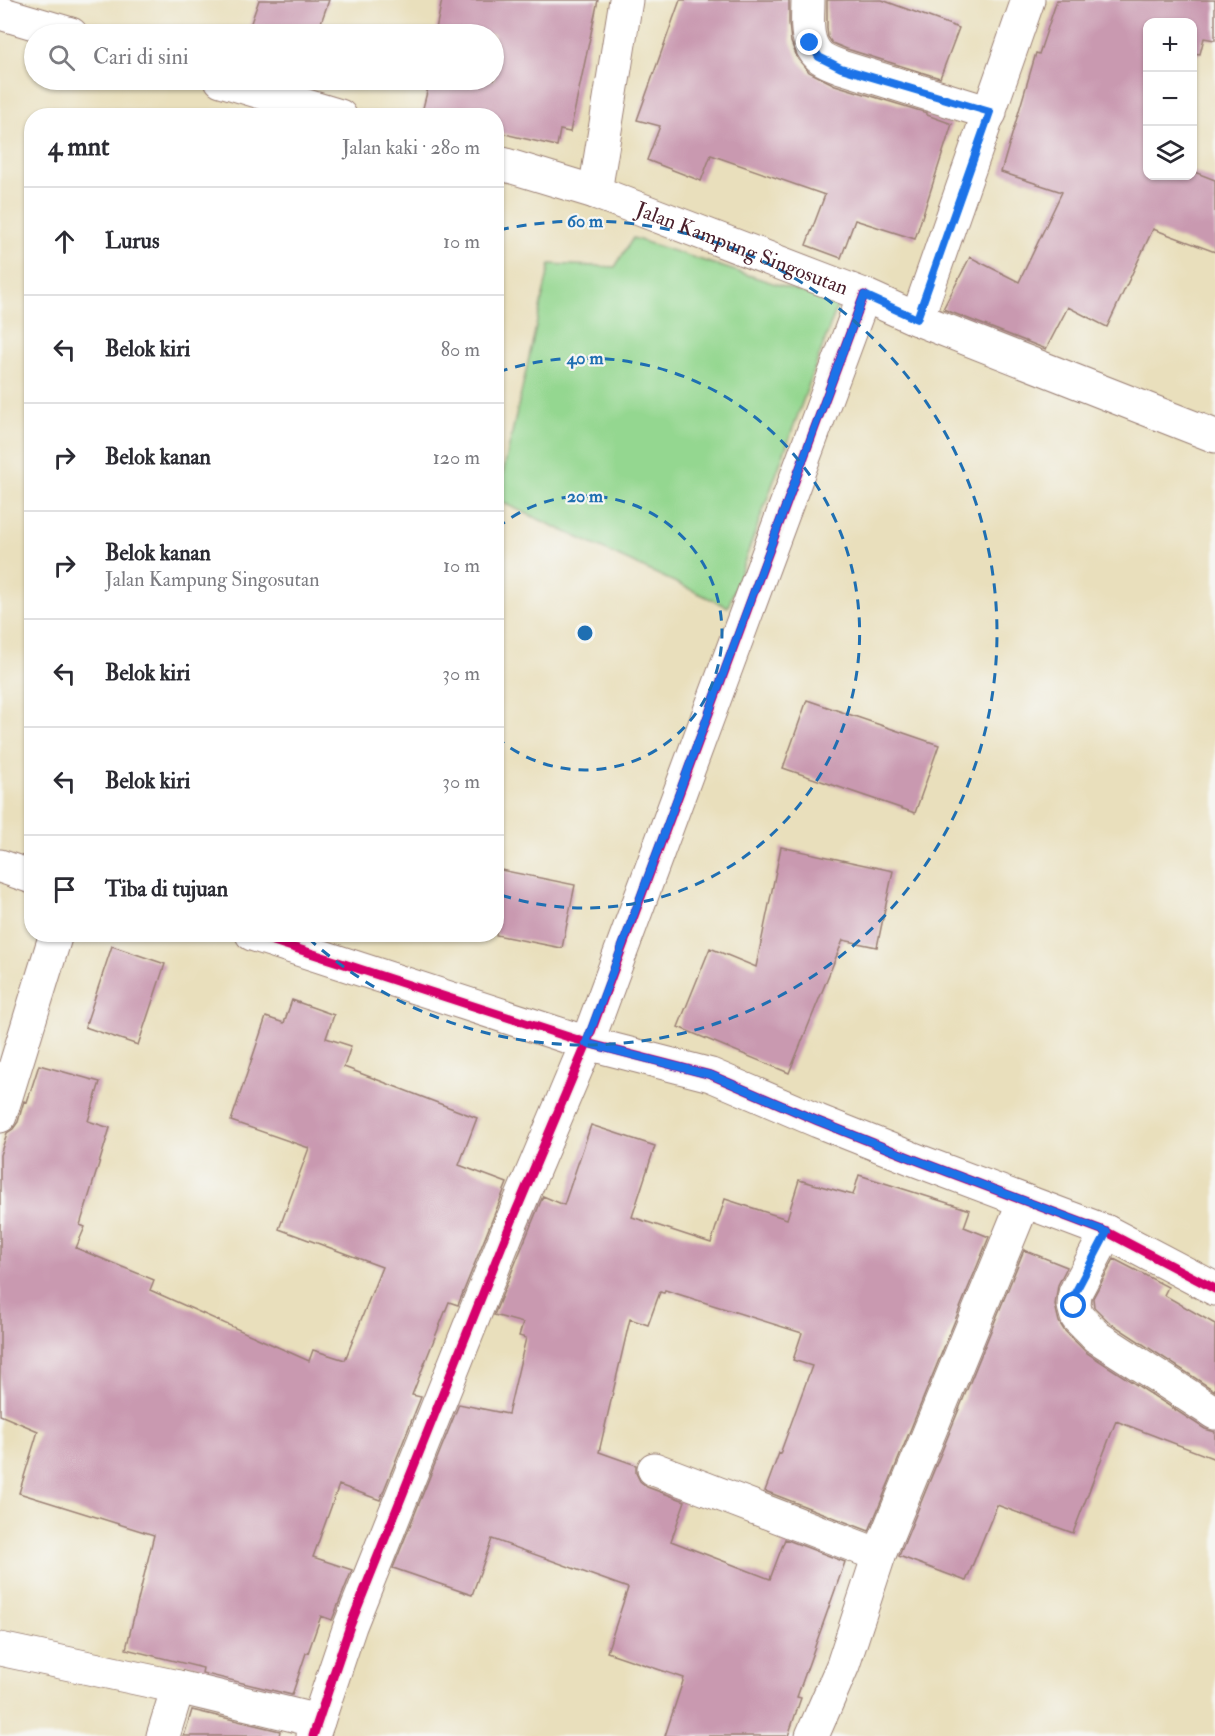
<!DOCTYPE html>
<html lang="id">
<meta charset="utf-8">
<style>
:root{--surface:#fff;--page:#f7f7f7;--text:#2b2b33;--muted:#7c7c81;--line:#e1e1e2}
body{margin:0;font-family:"IM FELL Double Pica",serif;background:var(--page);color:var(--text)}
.controls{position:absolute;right:18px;top:18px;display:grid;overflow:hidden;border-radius:12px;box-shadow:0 2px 4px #0004}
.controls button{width:54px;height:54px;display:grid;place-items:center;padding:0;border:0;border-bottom:2px solid var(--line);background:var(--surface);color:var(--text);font:30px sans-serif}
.stop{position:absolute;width:18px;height:18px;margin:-14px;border:4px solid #1a73e8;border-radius:50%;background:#fff}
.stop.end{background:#1a73e8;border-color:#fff;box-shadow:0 2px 6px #0008}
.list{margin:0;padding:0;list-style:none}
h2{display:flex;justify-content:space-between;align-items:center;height:78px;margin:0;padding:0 24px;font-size:26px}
h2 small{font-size:20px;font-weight:400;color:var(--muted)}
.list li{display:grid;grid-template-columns:39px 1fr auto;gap:18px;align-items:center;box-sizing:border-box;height:108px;padding:0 24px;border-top:2px solid var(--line)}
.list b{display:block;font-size:22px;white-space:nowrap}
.list p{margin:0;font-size:20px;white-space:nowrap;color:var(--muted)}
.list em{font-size:20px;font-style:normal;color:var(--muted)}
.icon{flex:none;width:33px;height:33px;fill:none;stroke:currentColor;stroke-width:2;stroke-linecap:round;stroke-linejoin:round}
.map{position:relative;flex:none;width:1215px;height:1736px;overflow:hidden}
.search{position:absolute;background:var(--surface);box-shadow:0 2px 4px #0004;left:24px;top:24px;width:480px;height:66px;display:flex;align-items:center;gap:15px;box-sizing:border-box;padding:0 21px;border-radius:33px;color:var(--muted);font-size:22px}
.panel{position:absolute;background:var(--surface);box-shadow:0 2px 4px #0004;left:24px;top:108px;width:480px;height:834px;border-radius:24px}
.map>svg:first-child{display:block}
</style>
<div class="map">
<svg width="1215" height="1736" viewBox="0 0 1215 1736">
<rect width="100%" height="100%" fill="#f6f6f2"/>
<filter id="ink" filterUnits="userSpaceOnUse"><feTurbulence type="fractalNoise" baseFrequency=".0167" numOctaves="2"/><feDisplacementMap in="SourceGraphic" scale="12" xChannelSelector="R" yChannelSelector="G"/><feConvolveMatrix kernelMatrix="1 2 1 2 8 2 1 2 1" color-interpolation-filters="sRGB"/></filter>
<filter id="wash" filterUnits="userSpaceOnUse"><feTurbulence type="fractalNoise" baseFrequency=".008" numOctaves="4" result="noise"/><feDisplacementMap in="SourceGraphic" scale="24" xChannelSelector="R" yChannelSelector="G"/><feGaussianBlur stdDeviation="1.35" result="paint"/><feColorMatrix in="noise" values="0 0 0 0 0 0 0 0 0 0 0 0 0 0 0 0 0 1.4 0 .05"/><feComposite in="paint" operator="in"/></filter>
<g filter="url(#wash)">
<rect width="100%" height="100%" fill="#e9dfbc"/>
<!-- green -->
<path fill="#94d790" stroke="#6f7b5e" stroke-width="1.5" d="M633,238L838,304L728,607L497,500L550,264L615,267Z"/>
<g id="blocks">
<!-- building -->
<path fill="#c999b0" d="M259,0H329L317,34H247Z
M442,0H598L570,132L560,130L557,146L496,132V116H421L430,80H494V34H435Z
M680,0H789V23L791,42L798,59L809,72L835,85L927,113V115L952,124L915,239L855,220L841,258L806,245L825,195L711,155L701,181L647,160L660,126L637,120Z
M827,0H882L959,28L940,78L847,49L832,43L828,37L827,28Z
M1057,0H1215V40L1204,38L1200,54L1192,53V22H1148V176H1192V171L1215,180V252L1153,229L1107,327L1068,307L1046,349L943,309L970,257L1019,282L1062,192L1001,172L1036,53L1039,54Z
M807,700L939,745L915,813L783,768Z
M781,847L893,871L877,947L843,940L789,1073L678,1027L710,948L756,967Z
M496,869L575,885L562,948L496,935Z
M112,946L165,964L138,1045L85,1027Z
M292,1000L334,1015L326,1038L351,1046L344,1067L477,1118L459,1165L507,1183L458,1305L449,1302L412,1395L421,1397L380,1500L339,1485L313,1557L352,1570L332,1620L321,1616L308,1653H306L292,1695L202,1673L203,1668L126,1649L154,1535L19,1493L38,1431L0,1415V1155L7,1133L13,1129L18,1122L24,1101L27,1102L39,1065L100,1082L88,1121L110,1128L80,1225L85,1227L76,1248L154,1280L150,1290L309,1361L313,1350L345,1360L382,1267L279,1229L309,1148L231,1121L266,1017L284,1023Z
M591,1125L655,1146L632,1217L711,1243L725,1199L787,1219L799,1180L853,1195L859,1175L970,1210L964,1227L989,1237L869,1531L765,1491L779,1453L780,1454L812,1366L793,1360L802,1333L665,1290L664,1293L660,1292L648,1325L630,1319L599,1452L636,1465V1473L640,1481L647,1487L685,1501L671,1541L770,1579L785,1539L845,1562L797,1697L801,1698L788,1736H665L684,1678L607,1652L628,1588L492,1539L472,1595L393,1568L459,1404L508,1414L526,1338L519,1336L523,1323L494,1315L543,1196L564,1205Z
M1024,1250L1067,1267L1058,1285L1055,1305L1059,1322L1064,1330L1087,1353L1205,1429L1215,1432V1459L1116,1421L1073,1533L997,1505L966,1581L899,1556Z
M1114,1259L1168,1287L1164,1295L1215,1324V1391L1109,1322L1094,1307L1093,1298Z
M192,1710L280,1731L279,1736H184Z"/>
</g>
</g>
<g filter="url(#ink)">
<use href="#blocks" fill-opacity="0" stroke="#9a7f74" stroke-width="1.5"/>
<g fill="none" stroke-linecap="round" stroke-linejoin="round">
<defs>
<g id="minor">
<path d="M808,0C808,18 804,42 819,56C824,61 834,64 841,67L990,113"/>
<path d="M0,13L71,34"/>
<path d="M221,80L340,116"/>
<path id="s1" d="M496,162L595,192L864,295L917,319L1215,436"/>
<path d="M595,192L626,0"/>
<path d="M917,319L1028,0"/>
<path d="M0,866L32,877"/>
<path d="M252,934L587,1043L711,1075L818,1121L916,1160L1107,1232L1215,1289"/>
<path d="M0,1116L56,934"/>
<path d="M1107,1232L1075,1293L1074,1306L1077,1317L1097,1337L1215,1413"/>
<path d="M654,1469L879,1555"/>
<path d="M0,1649L178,1687L318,1721"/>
<path d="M163,1736L178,1687"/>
<path d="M313,1736L350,1626L509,1228L587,1043L864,295"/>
<path d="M812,1736L843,1665L879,1555L1024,1201"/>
</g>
</defs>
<!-- minor casing -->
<use href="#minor" stroke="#9a7f74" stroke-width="35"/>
<!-- minor -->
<use href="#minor" stroke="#fff" stroke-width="33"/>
<defs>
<path id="cycleway" d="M252,934L587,1043L711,1075L818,1121L916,1160L1107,1232L1215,1289
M313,1736L350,1626L509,1228L587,1043L864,295"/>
</defs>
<!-- cycleway casing -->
<use href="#cycleway" stroke="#f6f6f2" stroke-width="13"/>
<!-- cycleway -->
<use href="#cycleway" stroke="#d6006c" stroke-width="9"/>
</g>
</g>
<g fill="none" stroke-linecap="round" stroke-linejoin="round" filter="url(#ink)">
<!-- route -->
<path stroke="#1a73e8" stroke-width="8" d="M810,43L819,57L841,68L990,112L917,319L864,295L586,1043L711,1075L818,1121L916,1160L1107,1232L1075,1293L1074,1306"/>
</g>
<!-- distance rings -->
<g fill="none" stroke="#1f6fb2" stroke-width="3" stroke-dasharray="10 8">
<path d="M497 528A137 137 0 1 1 497 738"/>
<path d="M498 372A275 275 0 1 1 498 894"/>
<path d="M499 230A412 412 0 1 1 307 937"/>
</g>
<g text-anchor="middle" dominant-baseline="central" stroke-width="4.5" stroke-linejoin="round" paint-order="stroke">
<!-- street labels -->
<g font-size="21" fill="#4a1f2b" stroke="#f6f6f2">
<text stroke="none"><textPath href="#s1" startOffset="261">Jalan Kampung Singosutan</textPath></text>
</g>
</g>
<circle cx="585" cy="633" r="9" fill="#1f6fb2" stroke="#f6f6f2" stroke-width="3"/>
<g font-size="18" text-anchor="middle" font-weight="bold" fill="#1f6fb2" stroke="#f6f6f2" stroke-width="4.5" stroke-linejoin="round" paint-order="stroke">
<text x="585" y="227">60 m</text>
<text x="585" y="364">40 m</text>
<text x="585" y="502">20 m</text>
</g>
</svg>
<div class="controls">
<button>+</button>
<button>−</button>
<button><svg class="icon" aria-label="layers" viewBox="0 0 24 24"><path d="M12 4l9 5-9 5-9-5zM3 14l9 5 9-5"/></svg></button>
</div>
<div class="stop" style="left:1074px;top:1306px"></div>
<div class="stop end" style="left:810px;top:43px"></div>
<div class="search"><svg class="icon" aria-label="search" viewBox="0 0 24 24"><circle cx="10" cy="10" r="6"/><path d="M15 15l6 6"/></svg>Cari di sini</div>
<section class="panel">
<h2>4 mnt<small>Jalan kaki · 280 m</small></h2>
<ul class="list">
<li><svg class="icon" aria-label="ahead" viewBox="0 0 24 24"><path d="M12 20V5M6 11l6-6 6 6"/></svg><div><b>Lurus</b></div><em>10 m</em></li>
<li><svg class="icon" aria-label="left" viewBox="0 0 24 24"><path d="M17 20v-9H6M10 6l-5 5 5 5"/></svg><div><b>Belok kiri</b></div><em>80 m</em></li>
<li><svg class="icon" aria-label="right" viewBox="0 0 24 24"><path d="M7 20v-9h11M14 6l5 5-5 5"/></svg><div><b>Belok kanan</b></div><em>120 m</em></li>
<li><svg class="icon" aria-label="right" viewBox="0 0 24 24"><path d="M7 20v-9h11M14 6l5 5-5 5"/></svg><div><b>Belok kanan</b><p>Jalan Kampung Singosutan</p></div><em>10 m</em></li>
<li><svg class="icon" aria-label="left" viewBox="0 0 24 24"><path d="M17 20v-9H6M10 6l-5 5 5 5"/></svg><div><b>Belok kiri</b></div><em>30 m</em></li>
<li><svg class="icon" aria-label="left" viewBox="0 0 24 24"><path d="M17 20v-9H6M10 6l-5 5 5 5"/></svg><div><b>Belok kiri</b></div><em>30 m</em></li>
<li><svg class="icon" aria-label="arrive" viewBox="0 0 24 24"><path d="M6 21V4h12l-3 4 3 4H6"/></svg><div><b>Tiba di tujuan</b></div></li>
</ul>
</section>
</div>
